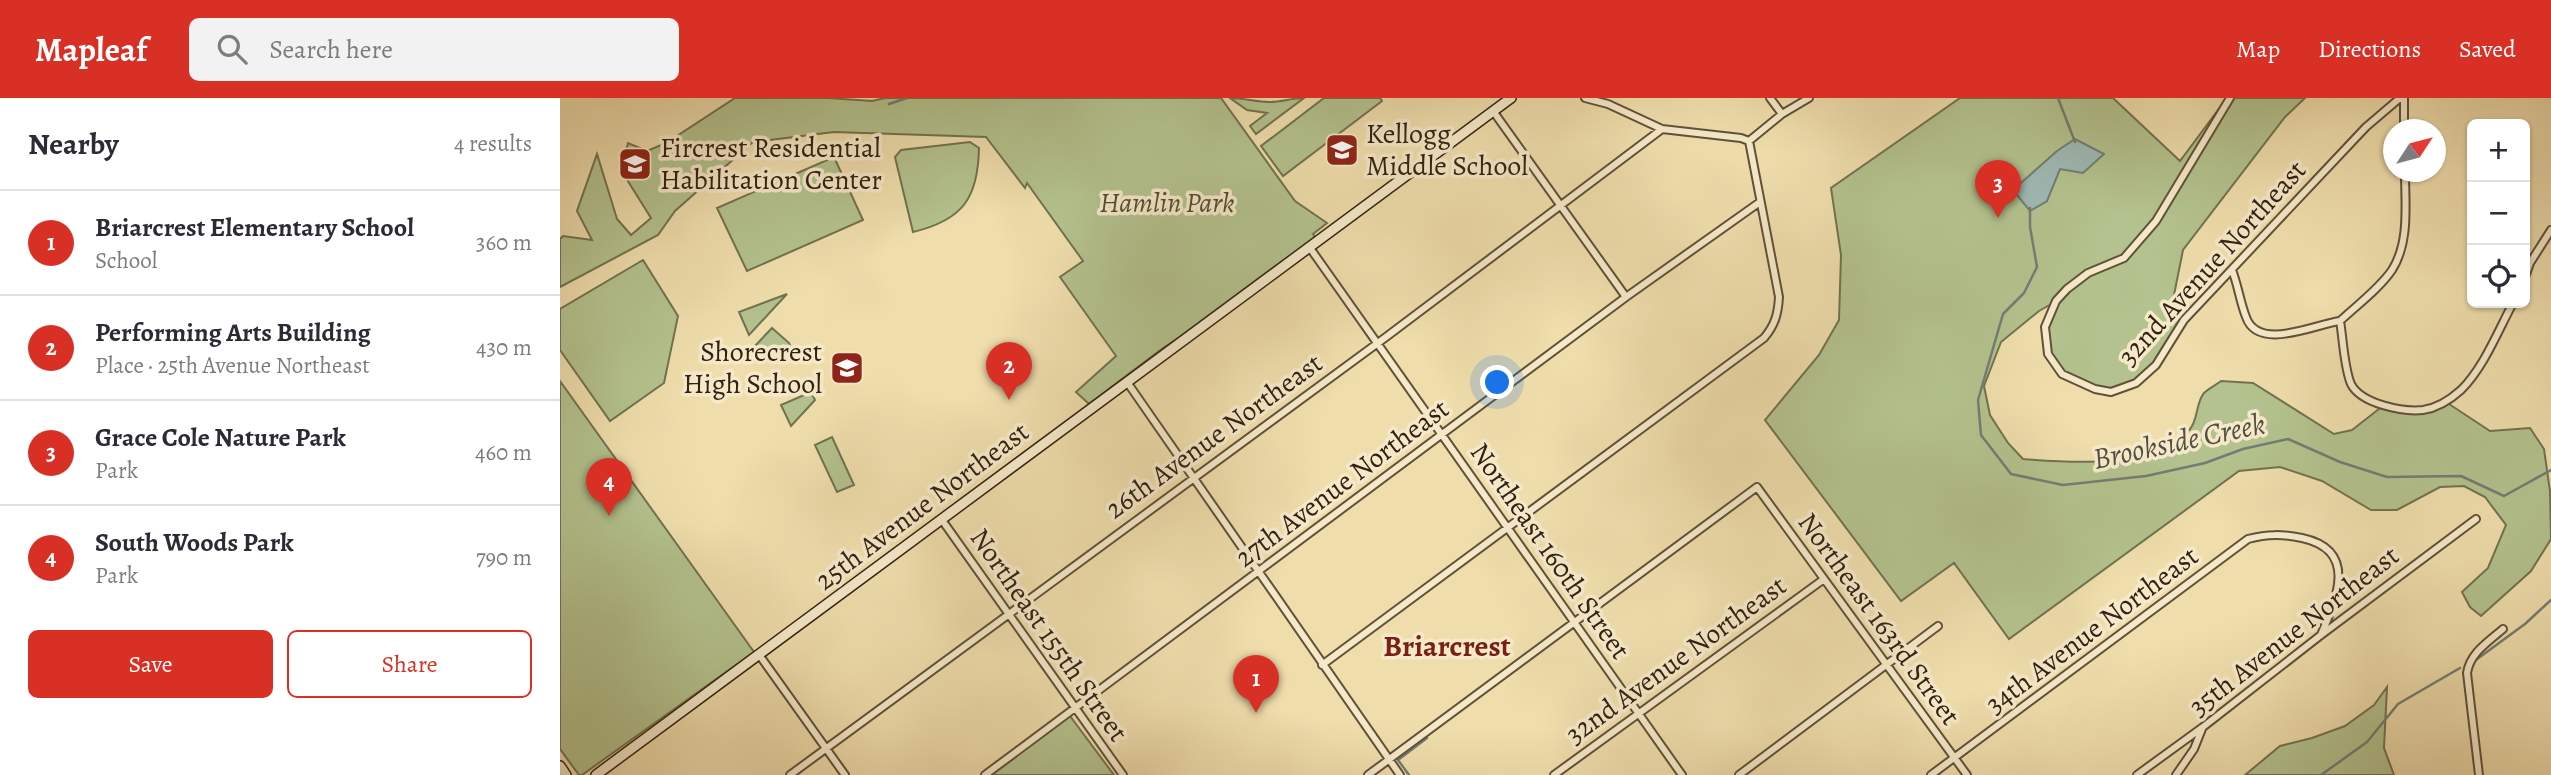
<!DOCTYPE html>
<meta charset="utf-8">
<style>
:root{--surface:#fff;--page:#f2f2f3;--text:#2b2b33;--muted:#7c7c81;--line:#e1e1e2;--accent:#d93025}
body{margin:0;font-family:Alegreya,serif;background:var(--page);color:var(--text)}
.controls{position:absolute;right:21px;top:21px;display:grid;overflow:hidden;border-radius:10px;box-shadow:0 2px 5px #0004}
.controls button{width:63px;height:63px;display:grid;place-items:center;padding:0;border:0;border-bottom:2px solid var(--line);background:var(--surface);color:var(--text);font:35px sans-serif}
.compass{position:absolute;left:1823px;top:21px;width:63px;height:63px;border-radius:50%;background:var(--surface);box-shadow:0 2px 5px #0004;rotate:54deg}
.you{position:absolute;left:938px;top:285px;width:24px;height:24px;margin:-18px;border:5px solid #fff;border-radius:50%;background:#1a73e8;box-shadow:0 0 0 10px #1a73e833}
.badge{display:grid;place-items:center;width:46px;height:46px;border-radius:50%;background:var(--accent);color:#fff;font-size:23px;font-weight:700}
.pin{position:absolute;translate:-50% -58px;filter:drop-shadow(0 2px 4px #0008)}
.pin::after{content:'';position:absolute;top:37px;width:24px;height:21px;background:inherit;clip-path:polygon(0 0,100% 0,50% 100%)}
.list{margin:0;padding:0;list-style:none}
h2{display:flex;justify-content:space-between;align-items:center;height:91px;margin:0;padding:0 28px;font-size:30px}
h2 small{font-size:23px;font-weight:400;color:var(--muted)}
.list li{display:grid;grid-template-columns:46px 1fr auto;gap:21px;align-items:center;box-sizing:border-box;height:105px;padding:0 28px;border-top:2px solid var(--line)}
.list b{display:block;font-size:26px;white-space:nowrap}
.list p{margin:0;font-size:23px;white-space:nowrap;color:var(--muted)}
.list em{font-size:23px;font-style:normal;color:var(--muted)}
.actions{display:flex;gap:14px;padding:21px 28px}
.actions a{flex:1;padding:16px 0;border:2px solid var(--accent);border-radius:10px;text-align:center;font-size:24px;color:var(--accent)}
.actions .main{background:var(--accent);color:#fff}
.icon{flex:none;width:38px;height:38px;fill:none;stroke:currentColor;stroke-width:2;stroke-linecap:round;stroke-linejoin:round}
.map{position:relative;flex:none;width:1991px;height:677px;overflow:hidden}
header{display:flex;align-items:center;gap:42px;box-sizing:border-box;height:98px;padding:0 35px;background:var(--accent);color:#fff}
header strong{font-size:33px}
nav{display:flex;gap:38px;margin-inline-start:auto;font-size:24px}
.search{width:490px;height:63px;background:var(--page);display:flex;align-items:center;gap:18px;box-sizing:border-box;padding:0 24px;border-radius:10px;color:var(--muted);font-size:26px}
main{display:flex}
aside{flex:1;background:var(--surface)}
.map>svg:first-child{display:block}
</style>
<header>
<strong>Mapleaf</strong>
<div class="search"><svg class="icon" aria-label="search" viewBox="0 0 24 24"><circle cx="10" cy="10" r="6"/><path d="M15 15l6 6"/></svg>Search here</div>
<nav><a>Map</a><a>Directions</a><a>Saved</a></nav>
</header>
<main>
<aside>
<h2>Nearby<small>4 results</small></h2>
<ul class="list">
<li><span class="badge">1</span><div><b>Briarcrest Elementary School</b><p>School</p></div><em>360 m</em></li>
<li><span class="badge">2</span><div><b>Performing Arts Building</b><p>Place · 25th Avenue Northeast</p></div><em>430 m</em></li>
<li><span class="badge">3</span><div><b>Grace Cole Nature Park</b><p>Park</p></div><em>460 m</em></li>
<li><span class="badge">4</span><div><b>South Woods Park</b><p>Park</p></div><em>790 m</em></li>
</ul>
<div class="actions"><a class="main">Save</a><a>Share</a></div>
</aside>
<div class="map">
<svg width="1991" height="677" viewBox="0 0 1991 677">
<rect width="100%" height="100%" fill="#efddac"/>
<filter id="stains"><feTurbulence type="fractalNoise" baseFrequency=".00286" numOctaves="4"/><feColorMatrix values="0 0 0 0 .2 0 0 0 0 .09 0 0 0 0 .02 0 0 0 .5 -.17"/></filter>
<radialGradient id="worn" r=".72"><stop offset=".6" stop-color="#630" stop-opacity="0"/><stop offset="1" stop-color="#630" stop-opacity=".3"/></radialGradient>
<!-- green -->
<path fill="#b3c28e" stroke="#727250" stroke-width="2" d="M175,0H268L312,3L325,0H661L735,103L767,125L753,136L758,144L691,194L603,250L529,306L516,294L556,258L500,179L523,163L467,85L465,90L426,39L274,34L193,44L115,113L98,137L0,189V141L3,138L32,142L17,113L37,56L57,121L71,137L91,120L61,72L68,45L87,53L106,45Z
M670,0C684,0 696,4 710,4C722,4 732,0 744,0L696,36L690,28L707,15L687,12Z
M764,0H820L822,3L723,78L701,48Z
M1400,0H1553L1620,63L1667,0H1745L1725,19L1623,152L1614,197L1624,222L1596,267L1576,285L1551,294L1502,276L1488,256L1485,229L1495,204L1479,213L1441,244L1424,288L1430,317L1448,345L1463,361C1513,365 1593,371 1630,331C1638,322 1636,304 1644,295C1648,291 1656,287 1661,283L1693,285L1774,336L1792,332L1824,307L1863,312L1886,304L1930,333L1970,330L1984,351L1990,393L1991,441L1971,473L1921,518L1910,509L1902,494L1928,470L1946,427L1925,399L1904,388L1880,389L1837,412H1811L1762,383L1720,369L1679,373L1449,541L1394,465L1341,503L1205,322L1259,257L1279,222L1281,157L1271,90Z
M410,44L419,50C418,100 403,122 353,134L335,59L341,52Z
M274,59L303,122L187,173L157,110Z
M83,162L118,218L104,285L50,323L0,252V211Z
M227,196L189,237L179,214Z
M212,230L229,245L232,252L202,265L194,249Z
M0,283L194,554L22,677H19L0,651Z
M251,294L255,302L231,328L221,307Z
M272,339L294,387L277,394L255,347Z
M1827,589L1824,650L1834,677H1685L1720,648L1752,640L1785,628L1814,607Z
M510,618L554,677H429Z"/>
<!-- water -->
<path fill="#9eb9b4" stroke="#737d74" stroke-width="2" d="M1515,41L1544,56L1523,75L1500,71L1487,103L1470,113L1453,92L1497,53Z"/>
<g fill="none" stroke-linecap="round" stroke-linejoin="round">
<!-- stream -->
<path stroke="#737d74" stroke-width="2.5" d="M1498,0L1515,44
M329,6L347,0
M1470,110V129L1477,169L1464,195L1443,216L1418,302L1421,337L1451,376L1503,387L1586,378L1645,365L1683,351L1728,341L1780,364L1827,379L1901,378L1944,398L1991,372
M1913,564L1965,526L1991,502
M849,677L838,662L867,640
M1761,677L1807,644L1838,606L1900,570"/>
<defs>
<path id="street" d="M1025,0L1048,6L1102,31L1181,40L1189,43
M1210,0L1222,16
M1670,0L1596,123L1564,160L1528,175L1507,191L1496,203L1485,229L1488,256L1502,276L1535,291L1551,294L1576,285L1596,267L1624,222L1806,29L1840,0
M1844,0V32
M933,13L1066,199
M1189,43L1222,16L1249,0
M750,150L1122,677
M1672,172C1678,187 1680,204 1686,219C1698,254 1756,226 1780,223C1783,240 1784,270 1791,286C1801,306 1843,314 1863,312C1877,310 1891,301 1901,292C1924,269 1938,233 1953,205
M1965,179L1970,165L1991,132
M1780,223C1797,207 1819,191 1832,172C1850,144 1845,105 1845,74
M567,284L840,677
M382,422L563,677
M200,558L285,677
M762,567L1204,240C1215,227 1218,216 1219,199L1189,43
M230,677L826,239L1102,31
M425,677L1066,199L1200,104
M808,677L1197,389L1407,677
M994,677L1264,481
M1179,677L1378,528
M1371,677L1688,441C1708,436 1722,436 1742,440C1798,452 1777,500 1761,537
M1577,677L1643,629L1761,537L1916,421
M1616,677L1634,651L1642,631
M1919,677L1907,575C1910,555 1928,544 1943,531"/>
<path id="secondary" d="M0,668L6,677
M36,677L951,0"/>
</defs>
<!-- street casing -->
<use href="#street" stroke="#615139" stroke-width="10"/>
<!-- secondary casing -->
<use href="#secondary" stroke="#322213" stroke-width="12"/>
<!-- street -->
<use href="#street" stroke="#f5e9c9" stroke-width="6"/>
<!-- secondary -->
<use href="#secondary" stroke="#f5e9c9" stroke-width="9"/>
</g>
<!-- icons -->
<defs>
<symbol id="school-square" viewBox="-11 -11 22 22"><rect x="-9" y="-9" width="18" height="18" rx="4" fill="#8f2418" stroke="#f5e9c9"/><path d="M0-5L7-2L0 1L-7-2ZM-4 1L0 2.5L4 1V4Q0 6-4 4Z" fill="#fff"/></symbol>
</defs>
<g fill-rule="evenodd">
<use href="#school-square" x="763" y="33" width="38" height="38"/>
<use href="#school-square" x="56" y="47" width="38" height="38"/>
<use href="#school-square" x="268" y="251" width="38" height="38"/>
</g>
<g text-anchor="middle" dominant-baseline="central" stroke-width="7" stroke-linejoin="round" paint-order="stroke">
<!-- poi labels -->
<g font-size="28" fill="#322213" stroke="#f5e9c9" text-anchor="start">
<text x="806" y="36">Kellogg<tspan x="806" dy="32">Middle School</tspan></text>
<text x="100" y="50">Fircrest Residential<tspan x="100" dy="32">Habilitation Center</tspan></text>
<text x="262" y="254" text-anchor="end">Shorecrest<tspan x="262" dy="32">High School</tspan></text>
</g>
<!-- park labels -->
<g font-size="28" font-style="italic" fill="#524a32" stroke="#f5e9c9">
<text x="607" y="105">Hamlin Park</text>
</g>
<!-- street labels -->
<g font-size="28" fill="#322213" stroke="#f5e9c9">
<text transform="translate(1652 165) rotate(-48)">32nd Avenue Northeast</text>
<text transform="translate(654 338) rotate(-36)">26th Avenue Northeast</text>
<text transform="translate(782 385) rotate(-37)">27th Avenue Northeast</text>
<text transform="translate(362 408) rotate(-37)">25th Avenue Northeast</text>
<text transform="translate(990 453) rotate(55)">Northeast 160th Street</text>
<text transform="translate(1319 521) rotate(54)">Northeast 163rd Street</text>
<text transform="translate(1532 532) rotate(-37)">34th Avenue Northeast</text>
<text transform="translate(1734 533) rotate(-38)">35th Avenue Northeast</text>
<text transform="translate(489 537) rotate(55)">Northeast 155th Street</text>
<text transform="translate(1116 562) rotate(-36)">32nd Avenue Northeast</text>
</g>
<!-- water labels -->
<g font-size="30" font-style="italic" fill="#524f43" stroke="#f5e9c9">
<text transform="translate(1619 343) rotate(-12)">Brookside Creek</text>
</g>
<!-- neighbourhood labels -->
<g font-size="30" font-weight="bold" fill="#7a1f14" stroke="#f5e9c9">
<text x="887" y="548">Briarcrest</text>
</g>
</g>
<rect width="100%" height="100%" filter="url(#stains)"/>
<rect width="100%" height="100%" fill="url(#worn)"/>
</svg>
<div class="controls">
<button>+</button>
<button>−</button>
<button><svg class="icon" aria-label="locate" viewBox="0 0 24 24"><circle cx="12" cy="12" r="6"/><path d="M12 2v4M12 18v4M2 12h4M18 12h4"/></svg></button>
</div>
<svg class="compass" viewBox="-18 -18 36 36"><path d="M0-13l5 13h-10z" fill="#e53935"/><path d="M0 13l5-13h-10z" fill="#7c7c81"/></svg>
<div class="you"></div>
<div class="pin badge" style="left:696px;top:615px">1</div>
<div class="pin badge" style="left:449px;top:302px">2</div>
<div class="pin badge" style="left:1438px;top:120px">3</div>
<div class="pin badge" style="left:49px;top:418px">4</div>
</div>
</main>
